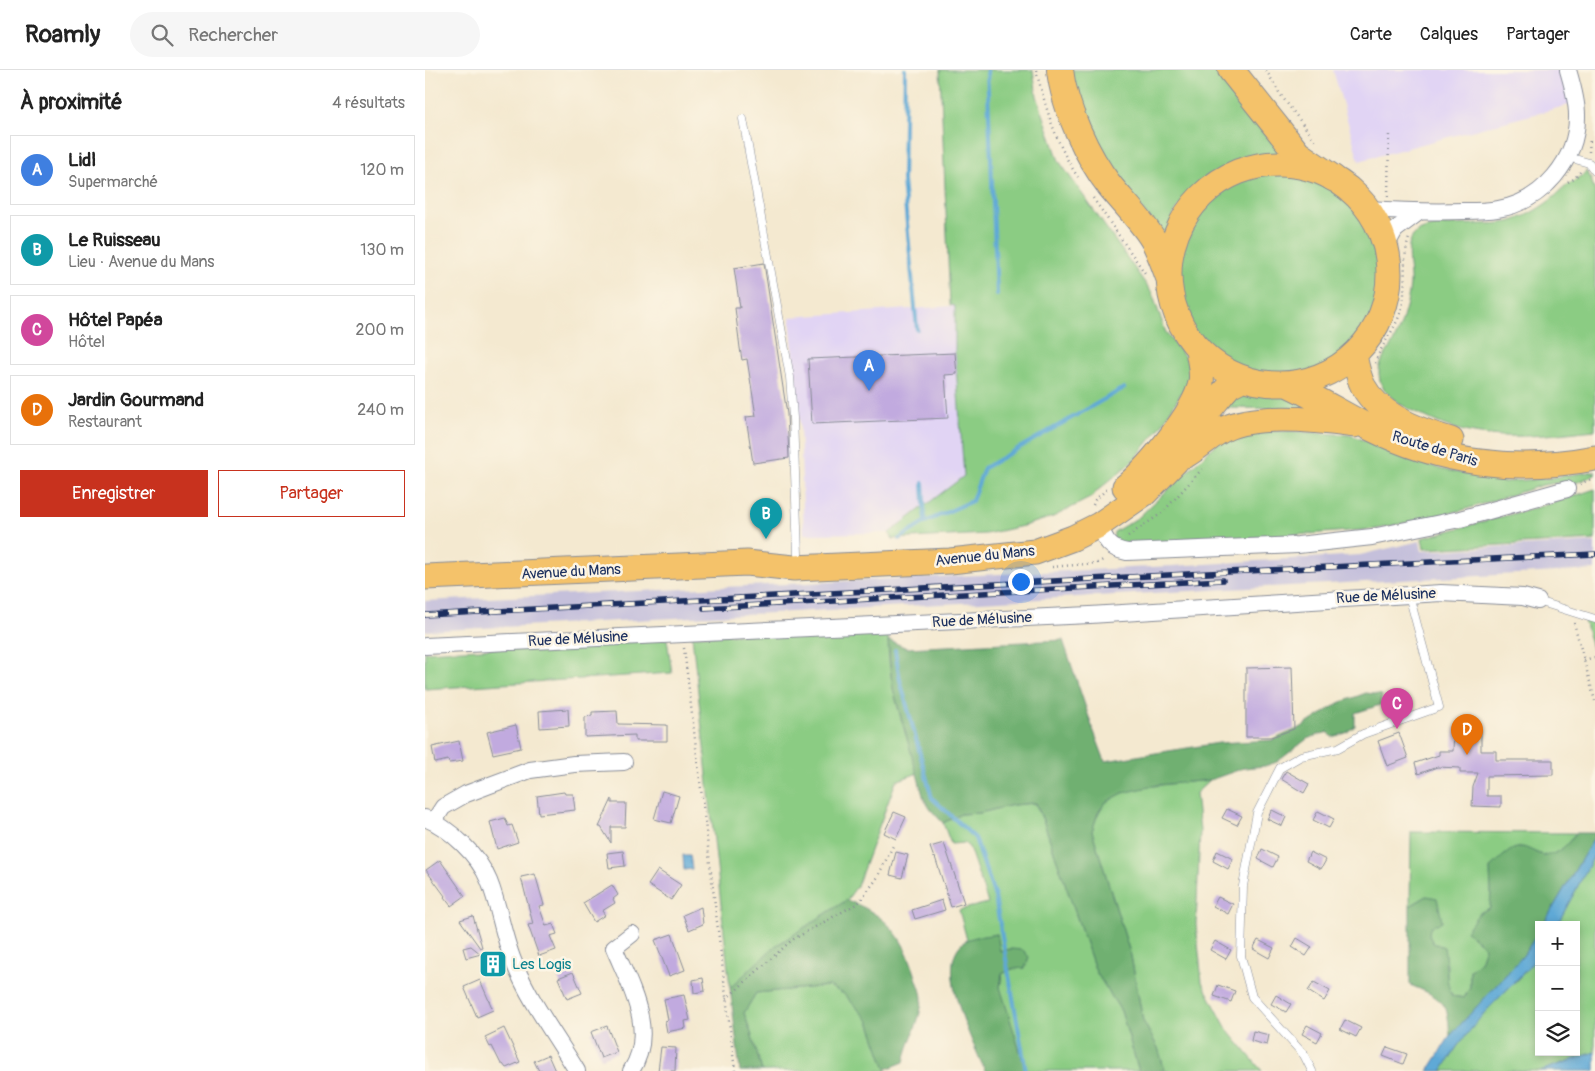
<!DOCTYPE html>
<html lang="fr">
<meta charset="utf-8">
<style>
:root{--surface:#fff;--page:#f6f6f6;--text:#222;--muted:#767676;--line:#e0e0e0;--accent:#c8321e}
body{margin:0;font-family:Pangolin,sans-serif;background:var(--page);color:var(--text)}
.controls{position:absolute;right:15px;bottom:15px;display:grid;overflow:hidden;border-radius:0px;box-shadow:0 2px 8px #0003}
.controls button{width:45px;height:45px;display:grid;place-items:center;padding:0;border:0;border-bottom:1px solid var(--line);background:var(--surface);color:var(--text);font:25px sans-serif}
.you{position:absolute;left:595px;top:511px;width:18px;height:18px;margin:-12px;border:4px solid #fff;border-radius:50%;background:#1a73e8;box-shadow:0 0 0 8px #1a73e833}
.badge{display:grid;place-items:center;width:32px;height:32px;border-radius:50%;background:var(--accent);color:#fff;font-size:16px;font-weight:700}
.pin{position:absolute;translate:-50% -41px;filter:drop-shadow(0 1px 2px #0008)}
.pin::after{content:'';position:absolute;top:26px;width:18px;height:15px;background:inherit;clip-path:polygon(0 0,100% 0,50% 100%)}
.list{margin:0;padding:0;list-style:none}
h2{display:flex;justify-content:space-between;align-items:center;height:65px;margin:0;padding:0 20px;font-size:21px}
h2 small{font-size:16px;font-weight:400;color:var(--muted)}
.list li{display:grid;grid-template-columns:32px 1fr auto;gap:15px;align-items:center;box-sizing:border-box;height:70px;margin:0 10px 10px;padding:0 10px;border:1px solid var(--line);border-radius:0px}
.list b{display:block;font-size:19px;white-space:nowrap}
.list p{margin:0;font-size:16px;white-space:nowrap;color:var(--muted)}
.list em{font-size:16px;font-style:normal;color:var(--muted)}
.actions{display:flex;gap:10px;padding:15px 20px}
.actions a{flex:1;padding:11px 0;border:1px solid var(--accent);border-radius:0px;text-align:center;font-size:18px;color:var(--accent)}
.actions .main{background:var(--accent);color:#fff}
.icon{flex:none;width:28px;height:28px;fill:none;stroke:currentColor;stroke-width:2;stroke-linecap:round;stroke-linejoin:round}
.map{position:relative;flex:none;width:1170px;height:1001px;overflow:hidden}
header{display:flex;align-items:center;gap:30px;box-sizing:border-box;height:70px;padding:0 25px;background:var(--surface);border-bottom:1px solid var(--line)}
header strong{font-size:24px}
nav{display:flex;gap:28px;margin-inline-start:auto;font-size:18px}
.search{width:350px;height:45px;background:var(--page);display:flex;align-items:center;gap:12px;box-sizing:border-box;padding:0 18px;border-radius:28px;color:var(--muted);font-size:19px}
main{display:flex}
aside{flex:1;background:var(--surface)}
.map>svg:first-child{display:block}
</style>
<header>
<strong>Roamly</strong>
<div class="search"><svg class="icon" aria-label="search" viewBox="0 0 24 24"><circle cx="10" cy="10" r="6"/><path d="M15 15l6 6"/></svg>Rechercher</div>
<nav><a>Carte</a><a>Calques</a><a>Partager</a></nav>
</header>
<main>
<aside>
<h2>À proximité<small>4 résultats</small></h2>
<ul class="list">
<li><span class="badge" style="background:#3f7fe0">A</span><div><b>Lidl</b><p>Supermarché</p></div><em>120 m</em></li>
<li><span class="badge" style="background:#0f9aa8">B</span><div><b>Le Ruisseau</b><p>Lieu · Avenue du Mans</p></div><em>130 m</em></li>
<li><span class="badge" style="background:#d1479c">C</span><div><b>Hôtel Papéa</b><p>Hôtel</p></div><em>200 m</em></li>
<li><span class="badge" style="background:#e8710a">D</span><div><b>Jardin Gourmand</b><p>Restaurant</p></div><em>240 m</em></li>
</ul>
<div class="actions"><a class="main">Enregistrer</a><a>Partager</a></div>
</aside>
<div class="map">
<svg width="1170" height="1001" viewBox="0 0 1170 1001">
<rect width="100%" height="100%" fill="#fcf5e5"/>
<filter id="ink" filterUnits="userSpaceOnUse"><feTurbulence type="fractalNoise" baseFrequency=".02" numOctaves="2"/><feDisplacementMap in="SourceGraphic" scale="10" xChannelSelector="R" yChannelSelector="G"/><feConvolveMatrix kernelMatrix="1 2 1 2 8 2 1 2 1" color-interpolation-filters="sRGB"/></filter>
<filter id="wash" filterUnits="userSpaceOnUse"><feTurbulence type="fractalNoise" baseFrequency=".0096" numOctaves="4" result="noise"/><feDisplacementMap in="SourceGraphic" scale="20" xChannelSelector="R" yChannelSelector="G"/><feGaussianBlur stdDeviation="1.12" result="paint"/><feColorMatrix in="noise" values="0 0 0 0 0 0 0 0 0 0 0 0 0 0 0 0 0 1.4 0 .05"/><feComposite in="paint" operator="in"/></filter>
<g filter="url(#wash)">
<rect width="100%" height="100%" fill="#f4e9d0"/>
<!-- built -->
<path fill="#e1d4f4" d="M908,0H1143L1151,33L934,91Z
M530,236V283L539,408L464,463L379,464L375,355L365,247Z"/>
<!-- industrial -->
<path fill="#c5c0db" d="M995,471L997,481L1170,472V500L0,561V531L747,496L935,485Z"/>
<!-- green -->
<path fill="#8bcc83" stroke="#537e70" d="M515,0H608L612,26L634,91L727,223L741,263L763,291L765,299L764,319L757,322L736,356L709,390L672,421L667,427L628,447L598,456L561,464L468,469L464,463L539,406L530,283V236L525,235Z
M641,0H801L866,87C824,84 800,92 769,121C762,127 753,136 749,144C745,152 743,161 740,169L667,76Z
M1161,101L1166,109L1170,122V360C1123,365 1074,372 1028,358C1014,354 999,346 986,340C971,332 954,322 954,302C954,291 965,279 970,269C974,261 977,252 979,244C982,235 984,224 985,214C986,199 979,179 988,166C1001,148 1064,158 1087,151C1102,146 1117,137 1129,127C1134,123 1138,118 1144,114C1151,110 1156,108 1161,101Z
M751 205a102 102 0 1 1 204 0a102 102 0 1 1-204 0Z
M824,322L844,325L869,326L888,339L801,338L813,323Z
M864,361L925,365L1015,399L1079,412L1125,408L1170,401V405L1143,416L1138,412L1118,415L1038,440L952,459L773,472L702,474L688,471L689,462L714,447L791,374L822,362Z
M1170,419V470L999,479L997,468L1128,433Z
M1159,550L1170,553V589Z
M464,558C459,607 479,657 493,703L471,711L432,816L422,830L349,877L305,918L267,566Z
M242,569L247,603L0,619V582Z
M785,710L771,723L775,761L771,854L777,912L802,959L837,1001H740L733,978L718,951L706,886L667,761C670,752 673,741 680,733C698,715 759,713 785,710Z
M610,733L619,753L671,902L696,941L714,1001H601L575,918L577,904L587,899L600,898L586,879L575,881L572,864L542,870L534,840L563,833L544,777L539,773L526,774L518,753L536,744L555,743L588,735Z
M986,762L1151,763C1144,772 1134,786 1120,785C1113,784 1104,780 1097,777L1065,798L1066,821L1065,838L1054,843L1060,877L1055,892L1045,900V917L1039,928L1028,926L1022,916V894L1007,873L1004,865L1002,826L985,836Z
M1170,784V982L1115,1001H1017C1029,980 1044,959 1061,941C1079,922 1099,905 1114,884V982H1151V855H1132Z
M404,916L419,924L444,951L462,1001H337L327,966L319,943L331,923Z"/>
<!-- forest -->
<path fill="#70b071" stroke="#467068" d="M463,570L482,578L638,570L668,659L680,691L794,673L847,670L875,658L914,633L941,623L957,625L955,635L930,643V656L921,663L907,667L903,662L882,669L852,692L840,696L819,698L785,710L733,715L698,723L680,733L673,743L667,761L706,886L718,951L733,978L740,1001H714L696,941L671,902L619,753L611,733L588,735L555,743L536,744L518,753L506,740L499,729L467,615Z
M1151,763H1170V766L1118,855H1114C1114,866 1104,876 1098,886L1025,966C1024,958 1024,947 1021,939C1015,926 997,920 985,915V836L1002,826L1012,828L1017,851L1005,858L1004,865L1008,873L1019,877C1022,894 1020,911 1027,926L1039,928L1045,917V900L1055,892L1060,877L1041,861L1054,843L1065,838L1066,821L1065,798C1074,791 1084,777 1097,777C1105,778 1112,785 1120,785C1134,786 1144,772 1151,763Z
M422,830C463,846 478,865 491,907C493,914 497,922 497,929C496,951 483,971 479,992L461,999L444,951L419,924L404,916L331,923L319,943L327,966L337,1001H315L305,918L349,877Z
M572,864L575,881L586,879L598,880L604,887L600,898L587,899L577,904L575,917L601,1001H560C549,974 505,890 542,870C549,866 563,866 572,864Z"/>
<!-- water -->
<path fill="#5ea9d6" stroke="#3c6c9a" d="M1170,766V784L1132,855H1118Z
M258,785H265L267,799L259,800Z
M1114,861V884L1105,896L1059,943L1031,978L1017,1001H1003L1025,966L1098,886Z
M1170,982V1001H1115Z"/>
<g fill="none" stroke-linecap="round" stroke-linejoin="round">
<!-- stream -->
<path stroke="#5ea9d6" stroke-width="4" d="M480,0L478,111L492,259
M562,0L572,224
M500,452L547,431L559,398L699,318
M474,469L500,452L498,413
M470,580L475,610L507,728L550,768L570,827L601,1001"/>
</g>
<g id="blocks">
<!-- building -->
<path fill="#c1aadf" d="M339,193L362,344L364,388L328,393L321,347L331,346L322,289L317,290L315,278L310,238H315L309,198Z
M530,283L532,304L520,305L523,348L387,354L383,289Z
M867,597L869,659L846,667H821V598Z
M974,625L981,643L966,648L959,632Z
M143,639L144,656L115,658L114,641Z
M192,641L193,654L242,655V671H210V665L160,667V647L167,646V642Z
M91,655L96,678L68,684L62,662Z
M1029,658L1056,659V681H1071V690H1128V705L1062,706V726H1076V737L1047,736L1048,717L1053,703H1035V698L1012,697L993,704L990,693L1014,685V681H1028Z
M974,663L983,688L962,696L953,671Z
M34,671L38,691L24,693L23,690L10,693L7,677Z
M861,701L884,714L879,723L856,709Z
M237,721L254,726L246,753L229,749Z
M139,722L140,724H148L150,740L114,744L112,726Z
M187,729V733H201L200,757H186V773L176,757H174Z
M802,739L817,746L812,755L797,748Z
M847,740L861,747L857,756L842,749Z
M893,741L909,749L904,758L888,750Z
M469,742L481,747L471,769L459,763Z
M80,748L83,756L87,755L93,772L72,779L65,752Z
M519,773L539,833L526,837L510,787L509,788L505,777Z
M837,779L853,787L848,797L833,789Z
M198,781L200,796L184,798L182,783Z
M792,781L808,789L803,799L788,791Z
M471,782L483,785L477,808L465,805Z
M885,782L901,790L896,799L881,791Z
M15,790L40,826L26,836L19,827L20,826L1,800Z
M233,800L256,815L246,830L223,815Z
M110,804L119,835L114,836L121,856L128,854L132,864L125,866L131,880L114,886L103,855L108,854L96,807Z
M187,815L193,825L188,829L190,833L177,841L180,845L169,852L158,833Z
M793,827L808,834L803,844L788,836Z
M517,830L520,840L490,849L487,840Z
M276,837L278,854L264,860L258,845Z
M48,846L57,877L55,878L35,850Z
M247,864L260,900L244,906L230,870Z
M872,868L887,877L881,886L867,877Z
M833,870L849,878L844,888L828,879Z
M790,871L806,880L801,889L785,880Z
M46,876L56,884L41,888L38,878Z
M148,902L157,923L142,929L133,908Z
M278,908L280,921L269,923L268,910Z
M55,910L68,940L52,947L39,917Z
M889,912L905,921L899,931L883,921Z
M793,915L810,921L806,932L789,926Z
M259,925L265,950L260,951L261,958L242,962L240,951L243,950L239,929Z
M851,925L866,934L861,942L846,934Z
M920,950L936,958L931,967L915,959Z
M882,955L897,963L892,972L877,964Z
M182,956L192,982L176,988L166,962Z
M79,958L95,992L81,998L78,994H76L67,976L65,977L60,967Z
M828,961L844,965L842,975L826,971Z
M236,977L251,978L250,1001H233Z
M962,977L982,984L978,994L958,986Z
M123,985L130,1001H114L109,991Z"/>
</g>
</g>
<g filter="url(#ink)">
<use href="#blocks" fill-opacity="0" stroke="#888c97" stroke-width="1"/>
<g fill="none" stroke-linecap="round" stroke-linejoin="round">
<defs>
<path id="service" d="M318,49L365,307L368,348L373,484
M1143,87L1164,93L1170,101
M1113,531L1170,549
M887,1001L879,985L827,927L816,886L818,816L832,743L855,698L876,686L913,678L938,664L1014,637L984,525"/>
<path id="minor" d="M943,139C975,141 1007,142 1039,141C1050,141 1062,141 1073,139C1117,132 1153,90 1152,45C1152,30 1147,14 1143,0
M961,176L970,160L994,142
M674,455C681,471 684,479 702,482L873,475L947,467L1035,449L1142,419
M0,576L665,545L1016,523L1098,527L1113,531
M0,748C25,758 54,786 64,811C75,838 78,868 90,895C106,933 131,966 152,1001
M9,751L18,737L41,724L105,700L149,694L199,692
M206,1001C232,961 205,916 189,878L207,864"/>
<path id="primary" d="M744 204a110 110 0 1 1 220 0a110 110 0 1 1-220 0Z
M929,285C931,295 933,306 938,316C954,346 994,361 1026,370
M862,314C890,327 916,343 943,357C1017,394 1090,403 1170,388
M761,385C775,377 785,366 799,359C832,343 894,350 929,355
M700,417C723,398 771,341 776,312C778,302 774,289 773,278
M0,507L322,493L369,498L525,491L610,482L648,468L674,455L720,423L751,391L784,340L797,324L805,315L819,308"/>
<path id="trunk" d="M635,0C639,36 662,87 685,116C698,132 721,155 730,173C735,183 739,194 743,205
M806,0L873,84L908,108"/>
</defs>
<!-- service casing -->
<use href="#service" stroke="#888c97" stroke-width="9"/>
<!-- minor casing -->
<use href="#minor" stroke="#888c97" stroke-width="18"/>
<!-- primary casing -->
<use href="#primary" stroke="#888c97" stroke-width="27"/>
<!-- trunk casing -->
<use href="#trunk" stroke="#888c97" stroke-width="28"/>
<!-- path -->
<path stroke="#888c97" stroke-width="2.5" stroke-dasharray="1 4" stroke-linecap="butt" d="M611,0C621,38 631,75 653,107
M841,0L855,24L891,72
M1164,82L1165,68
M1143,112L1149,109L1156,101
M963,126L964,62
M668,128L722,206
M732,221L751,243
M950,293C956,275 970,260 976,241C983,217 976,192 984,168
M1155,414L1168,408
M668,435L670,430L682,419
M703,466L737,443L778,398
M627,497L672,493L680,489
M1149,553L1170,631
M259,578L310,1001
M1159,590L1170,587
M301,929L367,870L433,833L451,810L468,776"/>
<!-- service -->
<use href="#service" stroke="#fff" stroke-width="8"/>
<!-- minor -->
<use href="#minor" stroke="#fff" stroke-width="16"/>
<!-- primary -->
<use href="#primary" stroke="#f4c26a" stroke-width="25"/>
<!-- trunk -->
<use href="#trunk" stroke="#f4c26a" stroke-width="26"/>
<defs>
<path id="rail" d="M279,538L798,510
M0,545L703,507L1170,484"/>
</defs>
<!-- rail casing -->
<use href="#rail" stroke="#1b2f5e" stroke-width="5.5"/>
<!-- rail -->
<use href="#rail" stroke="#fcf5e5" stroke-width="4" stroke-dasharray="11" stroke-linecap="butt"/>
</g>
</g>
<!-- icons -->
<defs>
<symbol id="building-square" viewBox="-11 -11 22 22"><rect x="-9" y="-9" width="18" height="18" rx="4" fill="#0f9aa8" stroke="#fcf5e5"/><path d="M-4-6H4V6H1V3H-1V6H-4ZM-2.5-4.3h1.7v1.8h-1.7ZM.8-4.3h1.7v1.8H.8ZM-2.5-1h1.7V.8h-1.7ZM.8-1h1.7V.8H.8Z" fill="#fff"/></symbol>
</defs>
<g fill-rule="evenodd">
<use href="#building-square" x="52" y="878" width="32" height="32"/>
</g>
<g text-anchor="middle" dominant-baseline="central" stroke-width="5" stroke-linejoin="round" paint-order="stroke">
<!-- street labels -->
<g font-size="15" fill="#1b2f5e" stroke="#fcf5e5">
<text transform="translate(1010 379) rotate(17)">Route de Paris</text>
<text transform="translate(560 486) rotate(-6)">Avenue du Mans</text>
<text transform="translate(146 502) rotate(-3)">Avenue du Mans</text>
<text transform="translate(961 526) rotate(-3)">Rue de Mélusine</text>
<text transform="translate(557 550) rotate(-3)">Rue de Mélusine</text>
<text transform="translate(153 569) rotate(-3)">Rue de Mélusine</text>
</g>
<!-- culture labels -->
<g font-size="15" fill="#0d838f" stroke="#fcf5e5" text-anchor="start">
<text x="87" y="894">Les Logis</text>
</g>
</g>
</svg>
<div class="controls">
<button>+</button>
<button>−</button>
<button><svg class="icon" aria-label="layers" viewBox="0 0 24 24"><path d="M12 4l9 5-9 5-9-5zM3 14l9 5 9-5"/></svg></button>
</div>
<div class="you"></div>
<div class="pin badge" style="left:444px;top:321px;background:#3f7fe0">A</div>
<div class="pin badge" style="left:341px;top:469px;background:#0f9aa8">B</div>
<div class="pin badge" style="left:972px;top:659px;background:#d1479c">C</div>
<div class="pin badge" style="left:1042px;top:685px;background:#e8710a">D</div>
</div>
</main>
